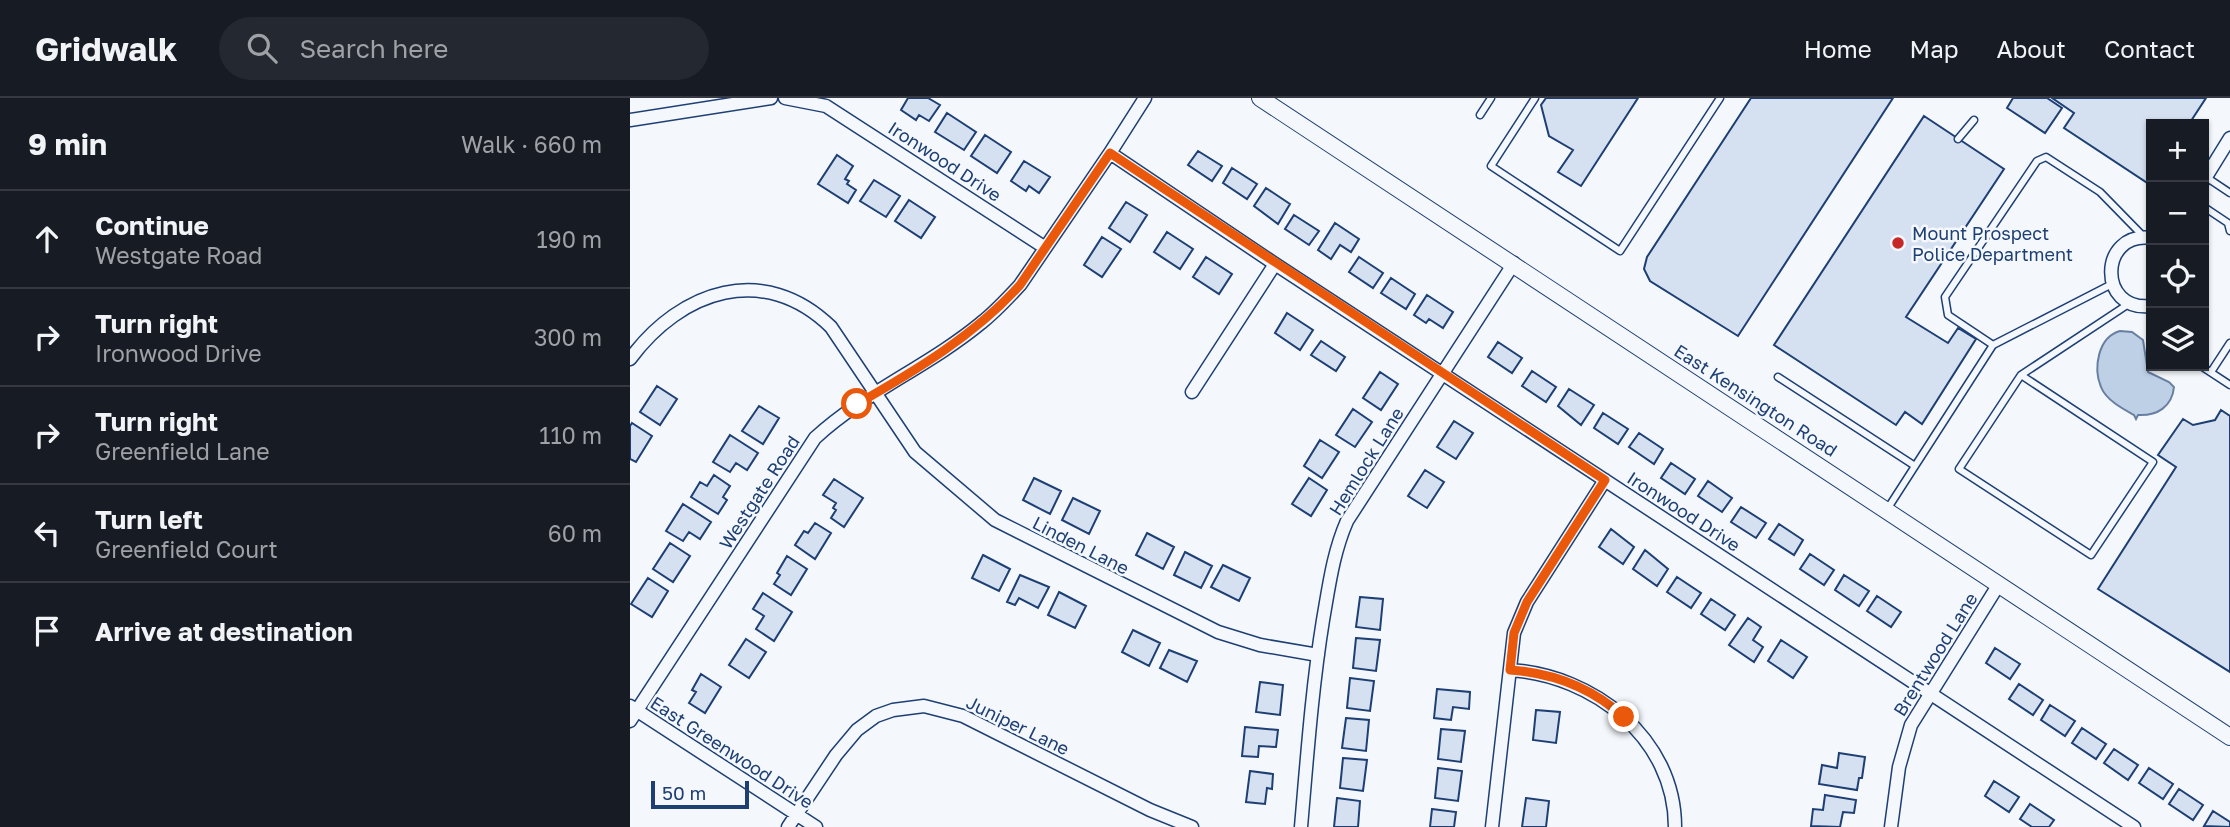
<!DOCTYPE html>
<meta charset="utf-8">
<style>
:root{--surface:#171b24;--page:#242831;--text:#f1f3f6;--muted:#9ea1a6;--line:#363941}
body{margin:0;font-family:"Golos Text",sans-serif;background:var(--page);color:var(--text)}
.controls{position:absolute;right:21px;top:21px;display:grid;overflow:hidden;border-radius:0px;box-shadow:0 2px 5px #0004}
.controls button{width:63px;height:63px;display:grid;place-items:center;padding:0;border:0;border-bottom:2px solid var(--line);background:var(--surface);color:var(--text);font:35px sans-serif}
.scale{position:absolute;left:21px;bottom:18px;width:98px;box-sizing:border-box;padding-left:7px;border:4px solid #1d3f73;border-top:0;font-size:19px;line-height:24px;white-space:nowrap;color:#1d3f73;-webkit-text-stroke:5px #f4f7fb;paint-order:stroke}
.stop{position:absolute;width:21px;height:21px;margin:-16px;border:5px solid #ea580c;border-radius:50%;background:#fff}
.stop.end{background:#ea580c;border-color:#fff;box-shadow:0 2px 7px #0008}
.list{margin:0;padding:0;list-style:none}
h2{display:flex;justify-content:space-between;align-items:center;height:91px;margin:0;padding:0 28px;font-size:30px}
h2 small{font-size:23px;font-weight:400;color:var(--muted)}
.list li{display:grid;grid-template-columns:46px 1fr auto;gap:21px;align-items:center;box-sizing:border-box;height:98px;padding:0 28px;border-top:2px solid var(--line)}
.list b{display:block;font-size:26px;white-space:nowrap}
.list p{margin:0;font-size:23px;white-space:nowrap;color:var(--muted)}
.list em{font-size:23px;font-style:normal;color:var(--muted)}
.icon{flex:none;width:38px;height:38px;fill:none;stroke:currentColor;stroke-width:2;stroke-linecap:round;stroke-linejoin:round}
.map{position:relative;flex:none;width:1600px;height:729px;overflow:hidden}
header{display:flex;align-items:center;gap:42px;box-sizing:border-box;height:98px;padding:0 35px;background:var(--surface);border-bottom:2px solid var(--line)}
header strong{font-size:33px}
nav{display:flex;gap:38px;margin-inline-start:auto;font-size:24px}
.search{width:490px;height:63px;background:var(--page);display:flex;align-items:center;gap:18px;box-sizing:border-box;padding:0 24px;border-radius:38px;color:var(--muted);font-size:26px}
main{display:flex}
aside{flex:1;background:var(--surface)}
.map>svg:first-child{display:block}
</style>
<header>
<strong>Gridwalk</strong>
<div class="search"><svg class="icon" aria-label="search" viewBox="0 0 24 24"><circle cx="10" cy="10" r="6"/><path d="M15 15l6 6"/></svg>Search here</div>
<nav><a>Home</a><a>Map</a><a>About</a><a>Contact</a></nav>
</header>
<main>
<aside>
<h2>9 min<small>Walk · 660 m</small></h2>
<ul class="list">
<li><svg class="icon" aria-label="ahead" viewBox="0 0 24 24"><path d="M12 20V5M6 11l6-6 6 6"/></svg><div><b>Continue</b><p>Westgate Road</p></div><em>190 m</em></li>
<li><svg class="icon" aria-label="right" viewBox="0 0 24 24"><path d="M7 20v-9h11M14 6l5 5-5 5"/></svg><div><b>Turn right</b><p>Ironwood Drive</p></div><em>300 m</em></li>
<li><svg class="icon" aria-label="right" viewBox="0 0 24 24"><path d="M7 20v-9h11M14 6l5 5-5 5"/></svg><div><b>Turn right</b><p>Greenfield Lane</p></div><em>110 m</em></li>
<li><svg class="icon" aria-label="left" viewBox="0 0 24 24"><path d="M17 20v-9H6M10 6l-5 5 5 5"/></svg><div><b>Turn left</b><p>Greenfield Court</p></div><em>60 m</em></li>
<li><svg class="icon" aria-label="arrive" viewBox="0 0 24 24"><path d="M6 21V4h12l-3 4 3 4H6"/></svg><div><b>Arrive at destination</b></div></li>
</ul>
</aside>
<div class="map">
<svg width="1600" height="729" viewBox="0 0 1600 729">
<rect width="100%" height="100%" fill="#f4f7fb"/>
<!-- water -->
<path fill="#bed0e5" stroke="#687fa3" stroke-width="2" d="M1490,233L1502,234L1513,242L1518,274L1539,284L1544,289C1542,309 1527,318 1508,317L1506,321L1504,317C1493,311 1476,302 1471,289C1463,270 1468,239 1490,233Z"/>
<!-- building -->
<path fill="#d5e0f0" stroke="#1d3f73" stroke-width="2" d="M278,0H298L310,7L299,23L289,17L286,22L271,12Z
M916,0H1008L951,88L928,74L943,52L919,38L911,7Z
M1121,0H1263L1108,238L1020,183L1014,171L1017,159Z
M1383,0H1417L1432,10L1415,35L1377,10Z
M1422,0H1576L1559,26H1521V83L1519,86L1434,30L1444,15Z
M317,15L346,34L334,52L305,34Z
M1294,18L1374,71L1276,219L1318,245L1328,230L1346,241L1292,326L1275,314L1266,327L1144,247Z
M355,37L381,54L367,75L341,58Z
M568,53L592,68L582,83L558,67Z
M207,57L223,68L215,81L219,83L217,86L226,92L218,105L188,86Z
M394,63L420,79L409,95L399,88L396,93L381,83Z
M602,70L627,86L617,101L593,85Z
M244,82L270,98L256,119L230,103Z
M636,90L660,106L648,126L624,108Z
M279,102L305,119L291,140L265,123Z
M496,104L517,117L500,144L479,130Z
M664,117L689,133L679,147L655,131Z
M705,125L729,141L721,154L710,147L701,161L688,152Z
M537,134L563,151L550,171L524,154Z
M472,139L491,151L472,179L454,167Z
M576,159L602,176L589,196L563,179Z
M729,159L753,175L743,190L719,174Z
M761,180L785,196L776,211L751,195Z
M797,197L823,214L813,230L799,221L796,225L784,217Z
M657,215L683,232L670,252L645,235Z
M691,243L715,259L706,273L681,257Z
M868,244L892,260L882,275L858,259Z
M902,273L926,289L916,304L892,288Z
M750,274L768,286L751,312L733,300Z
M27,288L47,301L30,327L10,314Z
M939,291L964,307L951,327L928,308Z
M129,308L149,320L133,346L112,333Z
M723,311L742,324L725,349L706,337Z
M1591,312L1600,318V574L1468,491L1546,369L1528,357L1553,321L1563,327L1585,322Z
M973,315L998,331L988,346L964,330Z
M824,323L843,335L826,361L807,349Z
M2,325L22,338L6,364L0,361V328Z
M1009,335L1033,351L1024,366L999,349Z
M100,337L128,355L117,372L106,365L100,374L83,364Z
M690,342L709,354L692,380L674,368Z
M1041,365L1065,381L1055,396L1031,380Z
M795,372L814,384L797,410L778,398Z
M84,377L100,388L93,399L97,402L88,416L61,399L70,384L77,388Z
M404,380L431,393L420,416L393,402Z
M679,380L697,392L681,418L662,406Z
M204,381L233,400L214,429L201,420L206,412L203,410L206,405L193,397Z
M1078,383L1102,400L1092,414L1068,398Z
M443,400L470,413L459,436L432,422Z
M53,406L81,424L70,441L59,434L53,443L36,433Z
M1111,409L1136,425L1126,440L1101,424Z
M185,425L201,435L185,461L165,447L174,433L178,435Z
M1149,426L1173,442L1164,457L1139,441Z
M981,431L1004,449L993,466L969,449Z
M517,435L544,449L533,471L506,457Z
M40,445L60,458L43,484L23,471Z
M1015,452L1038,471L1027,488L1003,471Z
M555,454L582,468L571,490L544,477Z
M1180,456L1204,472L1194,487L1170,471Z
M353,457L380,471L369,493L342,480Z
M157,458L177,471L161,497L144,486L150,477L147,475Z
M593,467L620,480L609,503L581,489Z
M390,477L419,489L408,510L389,500L385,507L377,504Z
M1214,477L1239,493L1229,508L1205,492Z
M1047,479L1071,495L1061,510L1037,494Z
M18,480L38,493L22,519L1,506Z
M429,494L456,508L445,530L418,517Z
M133,495L162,514L144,543L126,531L134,518L123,511Z
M1247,498L1271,514L1261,529L1237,513Z
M730,499L753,501L750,532L726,529Z
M1081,501L1105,517L1095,532L1071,516Z
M1118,520L1131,529L1123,542L1133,549L1124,564L1099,547Z
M503,532L530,545L519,568L492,554Z
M726,540L750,542L746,573L723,570Z
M116,541L136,554L119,580L99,567Z
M1151,542L1177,559L1163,580L1138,563Z
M1365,550L1390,566L1380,581L1356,565Z
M539,552L567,563L557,584L530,570Z
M71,576L91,589L75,615L59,605L66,594L62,592Z
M720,580L744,583L740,613L717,610Z
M630,584L653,587L650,617L626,614Z
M1389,586L1413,602L1403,617L1379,601Z
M807,591L840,594L839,611L823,609L821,622L804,620Z
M1420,607L1445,623L1435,638L1411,622Z
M906,612L930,614L926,645L903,642Z
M716,620L739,622L736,653L712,650Z
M615,629L648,632L646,649L629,648L628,659L612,658Z
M1452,630L1476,646L1466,661L1442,645Z
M811,631L835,633L831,664L808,661Z
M1484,651L1508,667L1498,682L1474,665Z
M1209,655L1235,659L1232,680H1229L1227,692L1189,686L1192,667L1207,670Z
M713,660L737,662L733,693L710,690Z
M808,670L832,673L828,703L805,700Z
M1519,670L1543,686L1533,701L1509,685Z
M620,673L643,676L642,691L637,690L635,706L616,704Z
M1364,683L1389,699L1379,714L1355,698Z
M1549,691L1573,707L1563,722L1539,706Z
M1195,697L1226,702L1224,715L1213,714L1210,729L1181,728L1183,711L1193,712Z
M707,700L730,703L728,729H704Z
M896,700L919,703L916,729H892Z
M1400,706L1424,722L1419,729H1402L1390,721Z
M802,711L826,714L824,729H800Z
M1583,713L1600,724V729L1574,728Z"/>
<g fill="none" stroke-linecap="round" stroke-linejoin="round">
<defs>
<path id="lane" d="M905,0L861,68L990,153L1090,0
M850,17L861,0
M1328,41L1344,22
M1576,79L1600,95
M1574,109L1598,125L1600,133
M1482,186L1363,247L1318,217L1315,199L1407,63L1416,59L1470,94L1514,139
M1571,268L1600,287
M1581,274L1600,245
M1391,277L1523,364L1461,457L1329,371L1391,277L1500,205
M1148,279L1285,368
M1258,410L1363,247"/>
<path id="street" d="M155,0L196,8L414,149
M0,22L141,0
M480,55L645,166L1504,729
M1574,82L1600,40
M1521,140C1469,133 1467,214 1521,208
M0,261C51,192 134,164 201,229L285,354L365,422L588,534L630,547L688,557
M562,294L645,166
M880,572C963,577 1045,640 1045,729
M0,608L186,729
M0,623L185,340C235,294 299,268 351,225C365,214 378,200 390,187L480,55L515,0
M158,729L206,657L227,632L246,618L263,612L294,608L333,618L520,712L562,729
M671,729C677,660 682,590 693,522C699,488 703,455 717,423L884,165
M862,729L884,535L897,504L975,382
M1261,729L1269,669L1281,627L1369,486"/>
<path id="secondary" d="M630,0L1600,639"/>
</defs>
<!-- lane casing -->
<use href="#lane" stroke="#1d3f73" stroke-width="9"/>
<!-- street casing -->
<use href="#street" stroke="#1d3f73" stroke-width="15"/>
<!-- secondary casing -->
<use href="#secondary" stroke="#1d3f73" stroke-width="18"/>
<!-- lane -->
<use href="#lane" stroke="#f4f7fb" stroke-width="6"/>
<!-- street -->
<use href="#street" stroke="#f4f7fb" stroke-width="12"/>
<!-- secondary -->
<use href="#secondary" stroke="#f4f7fb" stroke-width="16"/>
</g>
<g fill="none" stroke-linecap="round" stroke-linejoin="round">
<!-- route -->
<path stroke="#ea580c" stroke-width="9" d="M227,306C285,273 345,237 390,187L480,55L975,382L897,504L884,535L880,572C924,575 962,590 994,619"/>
</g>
<!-- markers -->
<circle fill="#c62828" stroke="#f4f7fb" stroke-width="2.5" cx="1268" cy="145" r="7"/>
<g text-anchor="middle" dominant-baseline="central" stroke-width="5" stroke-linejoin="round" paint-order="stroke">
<!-- street labels -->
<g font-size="18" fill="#1d3f73" stroke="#f4f7fb">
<text transform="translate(315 63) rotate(33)">Ironwood Drive</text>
<text transform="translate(1126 302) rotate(33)">East Kensington Road</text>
<text transform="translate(736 363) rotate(-58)">Hemlock Lane</text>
<text transform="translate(129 394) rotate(-57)">Westgate Road</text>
<text transform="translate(1054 413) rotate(33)">Ironwood Drive</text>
<text transform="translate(451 447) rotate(27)">Linden Lane</text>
<text transform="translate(1305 556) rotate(-58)">Brentwood Lane</text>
<text transform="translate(388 627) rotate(26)">Juniper Lane</text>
<text transform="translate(102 654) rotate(33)">East Greenwood Drive</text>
</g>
<!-- poi labels -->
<g font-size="18" fill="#1d3f73" stroke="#f4f7fb" text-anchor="start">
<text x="1282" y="135">Mount Prospect<tspan x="1282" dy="21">Police Department</tspan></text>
</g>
</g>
</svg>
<div class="controls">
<button>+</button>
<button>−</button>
<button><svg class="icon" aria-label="locate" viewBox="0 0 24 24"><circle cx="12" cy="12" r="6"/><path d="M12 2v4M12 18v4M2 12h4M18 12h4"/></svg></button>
<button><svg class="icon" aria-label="layers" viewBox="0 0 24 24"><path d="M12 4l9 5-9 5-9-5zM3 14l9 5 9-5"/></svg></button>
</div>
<div class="scale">50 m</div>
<div class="stop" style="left:227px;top:306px"></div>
<div class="stop end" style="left:994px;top:619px"></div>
</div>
</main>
